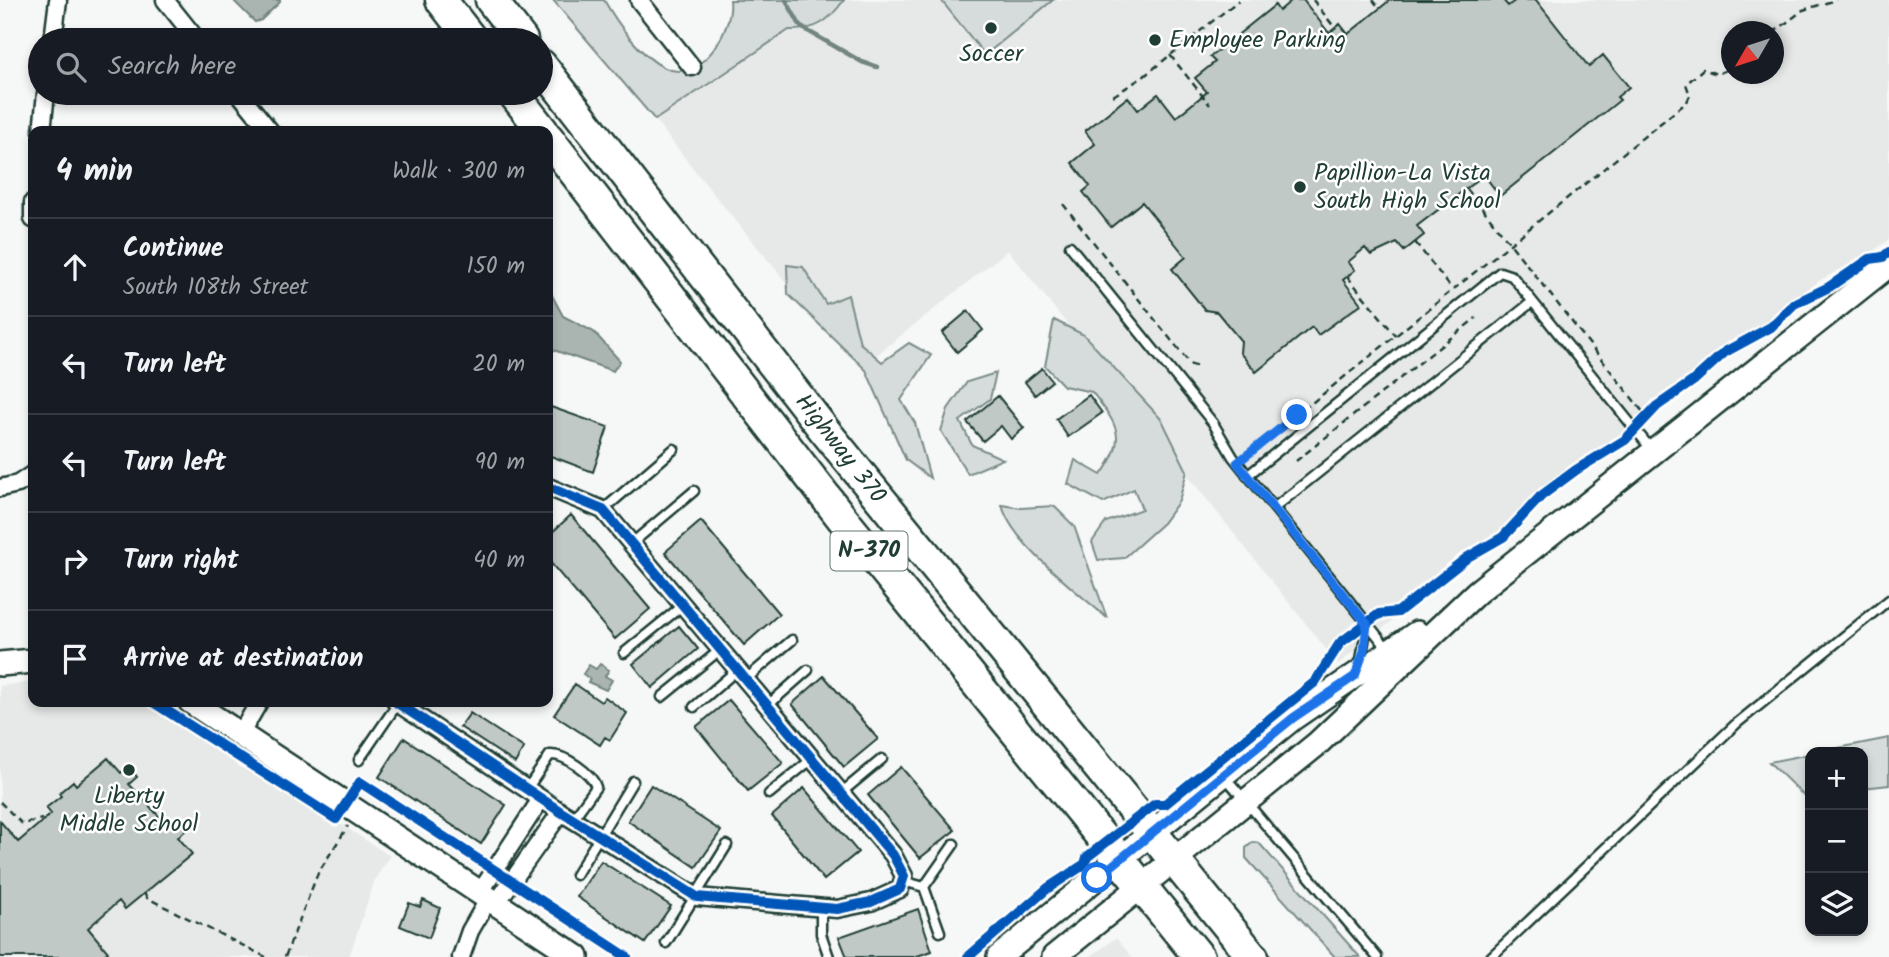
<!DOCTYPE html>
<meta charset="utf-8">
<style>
:root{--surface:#171b24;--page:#20242c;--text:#f1f3f6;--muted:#9ea1a6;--line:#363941}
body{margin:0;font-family:Kalam,sans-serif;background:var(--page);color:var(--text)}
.controls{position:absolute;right:21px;bottom:21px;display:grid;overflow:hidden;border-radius:14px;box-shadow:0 4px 10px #0003}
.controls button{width:63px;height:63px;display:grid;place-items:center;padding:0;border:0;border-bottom:2px solid var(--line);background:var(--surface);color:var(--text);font:35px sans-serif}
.compass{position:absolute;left:1721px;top:21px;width:63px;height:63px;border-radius:50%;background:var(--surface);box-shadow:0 4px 10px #0003;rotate:231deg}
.stop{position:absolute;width:21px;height:21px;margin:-16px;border:5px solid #1a73e8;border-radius:50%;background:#fff}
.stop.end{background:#1a73e8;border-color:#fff;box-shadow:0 2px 7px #0008}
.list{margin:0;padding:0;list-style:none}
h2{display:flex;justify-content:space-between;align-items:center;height:91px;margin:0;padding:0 28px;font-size:30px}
h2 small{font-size:23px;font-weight:400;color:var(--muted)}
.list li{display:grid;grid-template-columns:46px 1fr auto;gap:21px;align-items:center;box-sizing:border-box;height:98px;padding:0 28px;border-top:2px solid var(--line)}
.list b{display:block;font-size:26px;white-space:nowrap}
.list p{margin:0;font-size:23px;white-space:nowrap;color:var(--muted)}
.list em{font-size:23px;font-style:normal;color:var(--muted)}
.icon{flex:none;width:38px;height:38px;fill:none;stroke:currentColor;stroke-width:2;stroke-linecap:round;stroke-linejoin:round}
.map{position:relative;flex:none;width:1889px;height:957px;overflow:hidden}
.search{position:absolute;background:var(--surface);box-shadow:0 4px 10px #0003;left:28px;top:28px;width:525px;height:77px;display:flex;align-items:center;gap:18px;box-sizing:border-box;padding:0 24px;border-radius:38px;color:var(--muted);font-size:26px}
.panel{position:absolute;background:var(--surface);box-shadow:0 4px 10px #0003;left:28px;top:126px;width:525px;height:581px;border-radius:14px}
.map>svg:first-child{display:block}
</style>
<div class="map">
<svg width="1889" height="957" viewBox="0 0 1889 957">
<rect width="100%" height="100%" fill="#f6f7f7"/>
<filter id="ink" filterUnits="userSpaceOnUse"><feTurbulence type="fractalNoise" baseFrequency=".0143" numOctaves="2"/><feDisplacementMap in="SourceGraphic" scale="14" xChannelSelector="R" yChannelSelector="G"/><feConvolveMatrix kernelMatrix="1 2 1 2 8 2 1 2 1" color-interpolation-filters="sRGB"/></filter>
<g filter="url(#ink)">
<!-- built -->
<path fill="#e6e9e8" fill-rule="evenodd" d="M803,0H1889V239L1871,253L1820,280L1338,664L1008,250L864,365L796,294L712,192L655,120ZM1731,32H1773V74H1731Z
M33,682V702H145L169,713L390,856L375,879L349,957H0V686Z
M1116,938L1132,957H1090Z"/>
<!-- green -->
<path fill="#d6dcdb" stroke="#7a8c88" stroke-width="2" d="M553,0H604C617,23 641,57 665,68C701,84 734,29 730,0H844C829,21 816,31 789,30L655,120Z
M941,0H1053L985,55Z
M787,265L803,267L826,304L848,295L860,343L882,362L909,343L931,355L901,400L915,423L930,478L906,460L866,370L788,294Z
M1054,320L1084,335L1162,420L1187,471L1179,501L1163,523L1124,558L1098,560L1092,542L1106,522L1142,509L1134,489L1103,503L1068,484L1075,460L1101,475C1128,437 1118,426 1092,392L1064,386L1045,366Z
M996,373L990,399L960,421L972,445L1003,459L968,474L941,431L948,409L967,382Z
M1002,505L1021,508L1054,506L1074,526L1107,618C1077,591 1012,544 1002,505Z
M1889,738V785L1863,788V752H1818Z
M1810,754V794L1803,795L1769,762Z
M1253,842L1259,843L1360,957H1335L1246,858V848Z"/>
<!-- water -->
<path fill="#aab5b1" stroke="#72857f" stroke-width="2" d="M233,0H280V2L261,20L255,22Z
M548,288L563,316L594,332L620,361L613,371L548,348Z
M600,664L609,670L605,676L612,680L606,690L588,682L590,679L583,674L589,665L596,669Z"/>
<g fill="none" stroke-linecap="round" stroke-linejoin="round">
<!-- stream -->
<path stroke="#72857f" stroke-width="4.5" d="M786,0L801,27L862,62L877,67"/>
</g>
<!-- building -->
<path fill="#c0c9c6" stroke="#1f3d34" stroke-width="2" d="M1292,0H1303L1329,33L1340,24L1348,34L1390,0H1503L1508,6L1516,0H1536L1589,67L1603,55L1629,87L1617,97L1620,100L1500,196L1484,175L1417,226L1424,235L1404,251L1397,243L1371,255L1365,248L1348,262L1355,270L1343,280L1361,304L1318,335L1312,327L1256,372L1240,353L1241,341L1217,312L1205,310L1172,269L1186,257L1142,202L1111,227L1083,192L1090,186L1072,163L1095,144L1085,131L1128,97L1138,110L1158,94L1176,117L1207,92L1195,78L1215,62L1210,57L1275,5L1279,11Z
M968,311L983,330L957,352L942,333Z
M1042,368L1052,381L1035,395L1025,382Z
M1089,395L1102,413L1068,437L1056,419Z
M998,396L1024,428L1011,439L1001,426L983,441L967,422Z
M548,406L608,427L593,472L548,455Z
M571,515L650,609L615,639L548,560V536Z
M701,521L779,614L744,645L665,552Z
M679,626L698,649L652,688L633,664Z
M824,676L878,739L844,767L792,704Z
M575,684L601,702L605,697L627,713L610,740L605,737L600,745L554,715Z
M729,700L783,763L748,791L696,727Z
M470,713L524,748L515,763L460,727Z
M404,738L506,805L481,844L379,777Z
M108,758L121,773L129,767L137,777L129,784L167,825L176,818L186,830L178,837L192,854L125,909L119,901L88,928L108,952L101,957H0V821L18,842L51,814L46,808L61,796L59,793L73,781L76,785Z
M901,767L955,830L920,858L868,795Z
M651,785L721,831L696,867L628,821Z
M804,788L858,852L824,880L772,816Z
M601,861L671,906L645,943L577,897Z
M423,900L440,908L429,938L400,926L409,903L420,907Z
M918,909L932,951L914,957H847L839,937Z"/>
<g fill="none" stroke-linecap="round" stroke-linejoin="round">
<defs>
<path id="lane" d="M1070,246L1213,423L1233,457L1384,644L1391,646
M1247,476L1500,272L1512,276L1651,449
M1274,508L1532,302
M603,510L674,449
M631,544L694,491
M624,653L683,605
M1360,666L1367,624
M745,680L792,640
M662,697L720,650
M767,706L808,670
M694,707L737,670
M359,760L398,703
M1232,785L1377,957
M527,789L550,755C564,754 592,773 596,787L573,819
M841,793L882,759
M769,794L812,759
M576,875L633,781
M903,881L924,887L940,932
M924,887L954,844
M821,908V934L829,957
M666,943L727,845
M1491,957L1736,724L1889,600"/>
<path id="street" d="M165,0L197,40
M639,0L692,67
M53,40L58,0
M239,93L270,131
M42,131L46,93
M33,202V219
M0,488L18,484L33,474
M396,702L561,812L697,897L837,909L871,902L900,889L904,876L893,855L603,510L548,487
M241,733L259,702
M479,894L541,799
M495,905L561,812
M461,957L470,931L488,900"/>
<path id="secondary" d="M0,664L33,661
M191,702L577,957
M999,957L1293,718L1417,633
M1054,957L1317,744L1477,592L1889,265"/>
<path id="highway" d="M441,0L472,40
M491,0L522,40
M541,65L825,431L1253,957
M513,93L543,131
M548,138L842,518L1199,957"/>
</defs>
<!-- lane casing -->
<use href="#lane" stroke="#1f3d34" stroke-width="13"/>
<!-- street casing -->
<use href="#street" stroke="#1f3d34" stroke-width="21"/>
<!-- secondary casing -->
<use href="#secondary" stroke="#1f3d34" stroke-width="28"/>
<!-- highway casing -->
<use href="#highway" stroke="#1f3d34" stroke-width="35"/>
<!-- path -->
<path stroke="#1f3d34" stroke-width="2.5" stroke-dasharray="7 5" stroke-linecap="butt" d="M1313,0L1335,28
M1373,0L1377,5
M1509,1L1510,0
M1773,33L1803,10L1836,0
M1170,55L1210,105
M1113,96L1143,77L1239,0
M1467,189L1647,417
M1063,204L1191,365L1200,367
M1415,242L1452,289
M1347,276L1396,336
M1247,455L1687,102L1690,95L1686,84L1703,69L1717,74L1731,68
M1296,461L1476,318
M0,802L22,824L42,819
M144,893L147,898L266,957
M285,957L318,873L348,826"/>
<!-- lane -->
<use href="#lane" stroke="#fff" stroke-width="8"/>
<!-- street -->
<use href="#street" stroke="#fff" stroke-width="16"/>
<!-- secondary -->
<use href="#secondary" stroke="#fff" stroke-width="23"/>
<!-- highway -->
<use href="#highway" stroke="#fff" stroke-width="30"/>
<defs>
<path id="cycleway" d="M153,702L336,819L360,782L627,957
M396,702L561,812L697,897L837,909L871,902L900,889L904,876L893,855L603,510L548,487
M968,957L1048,888L1085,864L1087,857L1155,804H1165L1315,682L1340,643L1379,614L1398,612L1468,557L1503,537L1541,496L1576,470L1625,440L1657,406L1693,381L1725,352L1771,327L1794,304L1829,287L1870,259L1883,257L1889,252"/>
</defs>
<!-- cycleway casing -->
<use href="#cycleway" stroke="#fff" stroke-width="15"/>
<!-- cycleway -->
<use href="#cycleway" stroke="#0057b8" stroke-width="10"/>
</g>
</g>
<g fill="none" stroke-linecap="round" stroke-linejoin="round" filter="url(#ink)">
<!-- route -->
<path stroke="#1a73e8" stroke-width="9" d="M1097,878L1293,718L1355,676L1364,651L1367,624L1237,463L1297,415"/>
</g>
<!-- markers -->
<g fill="#1f3d34" stroke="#fff" stroke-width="2.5">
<circle cx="991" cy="28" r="7"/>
<circle cx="1155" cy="40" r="7"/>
<circle cx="1300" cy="187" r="7"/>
<circle cx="129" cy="770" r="7"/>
</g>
<g text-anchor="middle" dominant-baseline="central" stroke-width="5" stroke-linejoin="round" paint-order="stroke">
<!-- shield labels -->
<rect fill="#fff" stroke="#627771" stroke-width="2" x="830.5" y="531.5" width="77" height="39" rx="5"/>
<g font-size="23" font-weight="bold" fill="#1f3d34">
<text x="869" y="551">N-370</text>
</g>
<!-- poi labels -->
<g font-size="24" fill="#1f3d34" stroke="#fff" text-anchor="start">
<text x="1169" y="40">Employee Parking</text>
<text x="991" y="54" text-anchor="middle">Soccer</text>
<text x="1314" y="173">Papillion-La Vista<tspan x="1314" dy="28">South High School</tspan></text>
<text x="129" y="796" text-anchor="middle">Liberty<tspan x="129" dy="28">Middle School</tspan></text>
</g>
<!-- street labels -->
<g font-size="24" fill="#1f3d34" stroke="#fff">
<text transform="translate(840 449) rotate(52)">Highway 370</text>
</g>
</g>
</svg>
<div class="controls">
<button>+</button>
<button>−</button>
<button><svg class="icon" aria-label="layers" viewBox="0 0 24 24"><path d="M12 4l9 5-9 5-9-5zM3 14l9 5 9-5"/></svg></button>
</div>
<svg class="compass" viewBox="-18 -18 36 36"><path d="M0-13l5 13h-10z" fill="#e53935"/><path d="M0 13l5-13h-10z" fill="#9ea1a6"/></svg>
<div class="stop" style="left:1097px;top:878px"></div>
<div class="stop end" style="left:1297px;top:415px"></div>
<div class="search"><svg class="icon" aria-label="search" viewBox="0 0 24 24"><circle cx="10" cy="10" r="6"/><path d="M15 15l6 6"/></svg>Search here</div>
<section class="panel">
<h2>4 min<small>Walk · 300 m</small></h2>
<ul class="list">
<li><svg class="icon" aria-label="ahead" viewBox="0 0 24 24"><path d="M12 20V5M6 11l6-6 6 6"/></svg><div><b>Continue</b><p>South 108th Street</p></div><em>150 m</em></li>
<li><svg class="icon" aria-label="left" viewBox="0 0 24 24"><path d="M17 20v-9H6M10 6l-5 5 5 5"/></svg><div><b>Turn left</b></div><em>20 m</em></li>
<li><svg class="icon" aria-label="left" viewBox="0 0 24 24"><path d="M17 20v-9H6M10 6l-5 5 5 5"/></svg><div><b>Turn left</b></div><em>90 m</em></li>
<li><svg class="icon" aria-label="right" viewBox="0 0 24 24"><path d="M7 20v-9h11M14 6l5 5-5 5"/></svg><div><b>Turn right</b></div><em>40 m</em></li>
<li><svg class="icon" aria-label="arrive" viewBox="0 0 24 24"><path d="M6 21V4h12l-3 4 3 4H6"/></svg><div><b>Arrive at destination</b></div></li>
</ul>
</section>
</div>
